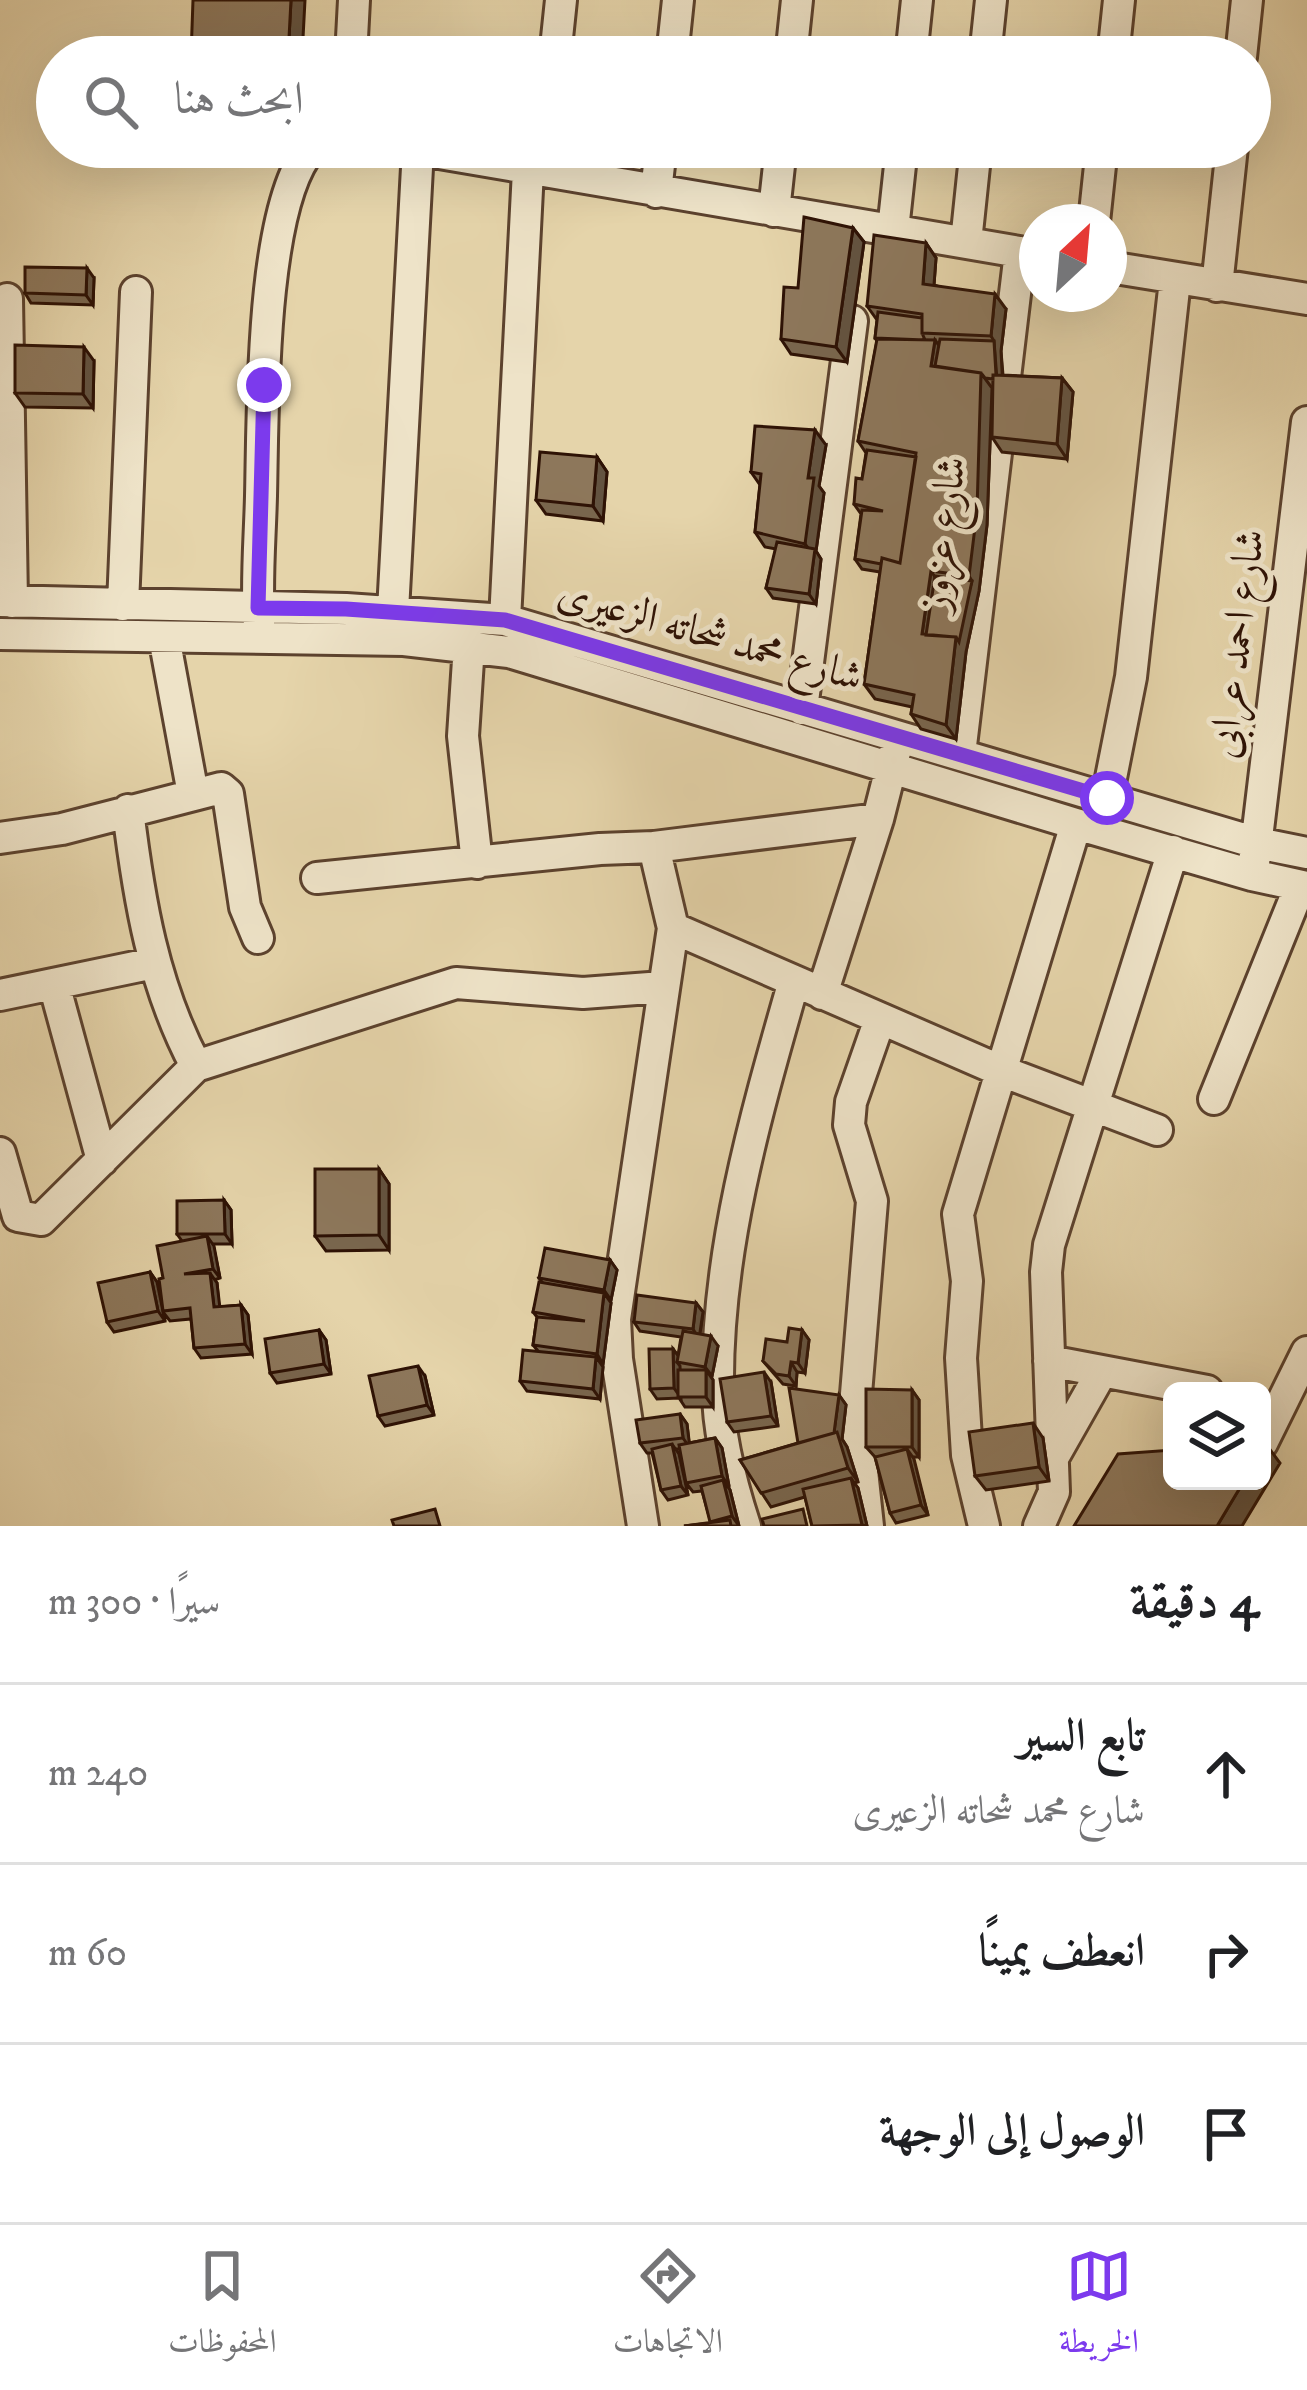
<!DOCTYPE html>
<html lang="ar">
<meta charset="utf-8">
<style>
:root{--surface:#fff;--page:#f6f6f6;--text:#202124;--muted:#757577;--line:#e0e0e0;--accent:#7c3aed}
body{margin:0;font-family:"IM FELL DW Pica",Amiri,serif;background:var(--page);color:var(--text);direction:rtl}
.controls{position:absolute;right:36px;bottom:36px;display:grid;overflow:hidden;border-radius:18px;box-shadow:0 12px 48px #0002}
.controls button{width:108px;height:108px;display:grid;place-items:center;padding:0;border:0;border-bottom:3px solid var(--line);background:var(--surface);color:var(--text);font:60px sans-serif}
.compass{position:absolute;left:1019px;top:204px;width:108px;height:108px;border-radius:50%;background:var(--surface);box-shadow:0 12px 48px #0002;rotate:26deg}
.stop{position:absolute;width:36px;height:36px;margin:-27px;border:9px solid #7c3aed;border-radius:50%;background:#fff}
.stop.end{background:#7c3aed;border-color:#fff;box-shadow:0 3px 12px #0008}
.list{margin:0;padding:0;list-style:none}
h2{display:flex;justify-content:space-between;align-items:center;height:156px;margin:0;padding:0 48px;font-size:51px}
h2 small{font-size:39px;font-weight:400;color:var(--muted)}
.list li{display:grid;grid-template-columns:78px 1fr auto;gap:36px;align-items:center;box-sizing:border-box;height:180px;padding:0 48px;border-top:3px solid var(--line)}
.list b{display:block;font-size:45px;white-space:nowrap}
.list p{margin:0;font-size:39px;white-space:nowrap;color:var(--muted)}
.list em{font-size:39px;font-style:normal;color:var(--muted)}
.icon{flex:none;width:66px;height:66px;fill:none;stroke:currentColor;stroke-width:2;stroke-linecap:round;stroke-linejoin:round}
.map{position:relative;flex:none;width:1307px;height:1526px;overflow:hidden;direction:ltr}
.search{position:absolute;background:var(--surface);box-shadow:0 12px 48px #0002;left:36px;right:36px;top:36px;height:132px;display:flex;align-items:center;gap:30px;box-sizing:border-box;padding:0 42px;border-radius:66px;color:var(--muted);font-size:45px}
.sheet{height:696px;background:var(--surface)}
nav{display:flex;justify-content:space-around;align-items:center;box-sizing:border-box;height:168px;border-top:3px solid var(--line);background:var(--surface);font-size:33px;color:var(--muted)}
nav a{display:grid;justify-items:center;gap:6px}
nav .on{color:var(--accent)}
.map>svg:first-child{display:block}
</style>
<div class="map">
<svg width="1307" height="1526" viewBox="0 0 1307 1526">
<rect width="100%" height="100%" fill="#e5d4aa"/>
<filter id="stains"><feTurbulence type="fractalNoise" baseFrequency=".00167" numOctaves="4"/><feColorMatrix values="0 0 0 0 .2 0 0 0 0 .09 0 0 0 0 .02 0 0 0 .5 -.17"/></filter>
<radialGradient id="worn" r=".72"><stop offset=".6" stop-color="#630" stop-opacity="0"/><stop offset="1" stop-color="#630" stop-opacity=".3"/></radialGradient>
<g fill="none" stroke-linecap="round" stroke-linejoin="round">
<defs>
<path id="minor" d="M351,57L354,0
M555,57L561,0
M672,57L678,0
M791,57L797,0
M911,57L917,0
M985,57L991,0
M1113,57L1119,0
M1241,57L1247,0
M404,147L1037,255
M656,192L661,147
M774,211L781,147
M1094,222L1102,147
M893,230L902,147
M966,242L976,147
M1109,267L1307,299
M1217,286L1232,147
M7,299L12,602
M0,601L346,609L505,620L1257,843L1307,853
M123,605L136,292
M393,611L418,149
M505,620L528,170
M259,624C256,582 260,538 261,496C263,416 260,204 312,147
M0,634L404,640L509,652L1076,824L1252,875L1307,887
M164,637L193,794
M469,645L463,736L477,863
M802,709L852,321
M960,754L1020,252
M1107,798L1131,677L1175,280
M128,810C139,901 153,985 196,1066
M0,838L62,829L221,788L228,794L245,907L258,938
M654,847L878,819
M1254,863L1307,422
M317,878L600,849L654,847L673,928L615,1319L617,1359L643,1526
M673,928L999,1070L1157,1130
M54,984L102,1160
M822,994L878,819L895,752
M0,995L154,963
M1214,1099L1300,886
M0,1153L18,1216L41,1220L196,1066L456,983L583,993L663,987
M1049,1361L1207,1391
M1262,1443L1307,1352
M1054,1456L1101,1373
M745,1526C731,1483 718,1435 718,1390C716,1251 756,1114 794,981
M868,1526L855,1406L872,1201L849,1125L851,1102L880,1019
M984,1526L967,1455L961,1358L967,1281L958,1214L1076,824
M1039,1526L1054,1492L1046,1272L1049,1245L1173,851"/>
</defs>
<!-- minor casing -->
<use href="#minor" stroke="#5c422e" stroke-width="36"/>
<!-- minor -->
<use href="#minor" stroke="#eee3c8" stroke-width="30"/>
</g>
<!-- wall -->
<path fill="#79664e" stroke="#2e1205" stroke-width="3" d="M853,228L864,242L847,362L791,354L781,339L798,288Z
M926,243L936,258L934,285L1006,309L1001,351L1003,375L1062,378L1073,392L1067,459L1002,452L992,437V388L987,525L979,591L966,652L956,739L921,729L911,714L912,707L875,699L864,684L880,572L862,569L855,559L861,514L854,504L862,479L866,453L858,441L877,341L875,338L877,320L867,306Z
M94,278L93,305L31,303L25,293Z
M94,361L93,408L25,407L15,393Z
M826,445L819,486L824,493L816,551L821,559L816,604L773,598L766,588L776,549L765,547L755,532L760,485L751,472Z
M597,457L607,472L603,521L546,514L536,500Z
M379,1169L389,1184V1250L326,1251L315,1236Z
M224,1200L231,1210L232,1244H213L220,1278L214,1280L217,1283L219,1307L241,1305L248,1315L252,1354L201,1358L194,1348L191,1319L170,1321L163,1312L165,1321L114,1332L107,1322L150,1272L157,1282L163,1309L182,1241L177,1234Z
M610,1260L617,1270L611,1300H608L611,1303L603,1364L600,1363L603,1367L600,1399L527,1391L520,1381L538,1351L533,1345L537,1317L533,1312L542,1282L539,1278Z
M696,1303L703,1312L700,1334L718,1346L712,1376H710L713,1380V1407H685L679,1398L657,1399L650,1389L673,1349L678,1356L681,1337L640,1331L634,1322Z
M319,1330L326,1340L331,1374L277,1383L270,1373Z
M802,1330L809,1340L805,1373L797,1372L796,1386L783,1384L763,1361Z
M425,1376L434,1415L385,1426L378,1416Z
M771,1382L778,1426L734,1432L727,1422Z
M912,1390L919,1400V1457H912L928,1515L896,1523L890,1513L875,1457L866,1447Z
M839,1395L846,1405L842,1439L847,1447L858,1482L854,1483L858,1488L867,1526H812L805,1497L771,1507L740,1460L798,1443Z
M680,1414L687,1424L689,1443L715,1438L722,1448L729,1486H727L730,1490L739,1526H684L711,1523L702,1491L693,1492L686,1483L680,1449H675L679,1454L688,1495L668,1500L661,1490L652,1453H647L640,1443Z
M1043,1438L1049,1481L986,1490L975,1476Z"/>
<!-- shaded-wall -->
<path fill="#635340" stroke="#2e1205" stroke-width="3" d="M291,0H305L302,57H288Z
M853,228L864,242L847,362L836,347Z
M926,243L936,258L933,298L923,284Z
M87,268L94,278L93,305L86,295Z
M995,294L1006,309L1001,351L1003,389L997,380L994,341L991,336Z
M935,340L946,355L943,372L931,366Z
M84,347L94,361L93,408L83,394Z
M981,373L992,388L987,525L979,591L966,652L956,739L946,725L956,637L972,581L969,576Z
M1062,378L1073,392L1067,459L1057,444Z
M815,430L826,445L819,486L824,493L816,551L821,559L816,604L809,594L814,556L805,544L808,478Z
M597,457L607,472L603,521L593,506Z
M931,571L941,586L933,640L922,634Z
M379,1169L389,1184V1250L379,1235Z
M224,1200L231,1210L232,1244L225,1234Z
M207,1236L214,1246L220,1278L213,1269Z
M610,1260L617,1270L611,1300L604,1290Z
M150,1272L157,1282L165,1321L158,1311Z
M210,1273L217,1283L221,1317L214,1307Z
M604,1293L611,1303L603,1364L597,1354Z
M696,1303L703,1312L699,1339L693,1329Z
M241,1305L248,1315L252,1354L245,1344Z
M319,1330L326,1340L331,1374L324,1364Z
M802,1330L809,1340L805,1373L798,1363Z
M711,1336L718,1346L712,1376L705,1367Z
M673,1349L680,1358L677,1362L680,1366L681,1398L674,1388Z
M596,1357L603,1367L600,1399L593,1389Z
M791,1362L797,1372L796,1386L789,1376Z
M418,1366L425,1376L434,1415L427,1405Z
M706,1370L713,1380V1407L706,1397Z
M764,1372L771,1382L778,1426L771,1416Z
M912,1390L919,1400V1457L912,1447Z
M839,1395L846,1405L842,1439L847,1447L858,1482L848,1468L833,1439Z
M680,1414L687,1424L690,1448L683,1438Z
M1033,1423L1043,1438L1049,1481L1039,1467Z
M715,1438L722,1448L729,1486L722,1476Z
M672,1444L679,1454L688,1495L681,1486Z
M1266,1444L1280,1463L1242,1526H1217L1244,1481H1262V1451Z
M907,1449L914,1459L928,1515L921,1505Z
M851,1478L858,1488L867,1526L862,1525Z
M723,1480L730,1490L739,1526L732,1516Z"/>
<!-- building -->
<path fill="#8d775b" stroke="#2e1205" stroke-width="3" d="M193,0H291L288,57H191Z
M804,217L853,228L836,347L781,339L784,287L798,288Z
M874,235L926,243L923,284L995,294L991,336L922,333V314L867,306Z
M25,267L87,268L86,295L25,293Z
M878,312L922,318V333L925,340L875,338Z
M877,339L935,340L931,366L981,373L977,511L969,576L931,571L922,634L956,637L946,725L911,714L914,695L864,684L882,558L900,563L916,453L858,441Z
M940,339L994,341L996,375H993V379L985,378L981,373L935,366Z
M15,345L84,347L83,394L15,393Z
M993,375L1062,378L1057,444L992,437Z
M755,426L815,430L808,478H814L805,544L755,532L761,474L751,472Z
M867,450L916,457L900,563L882,558L881,564L855,559L862,510L883,511L854,504L856,478L862,479Z
M540,452L597,457L593,506L536,500Z
M777,542L815,549L809,594L766,588Z
M935,576L972,581L959,642L956,637L926,635Z
M315,1169H379V1235L315,1236Z
M224,1200L225,1234H177V1201Z
M207,1236L213,1269L184,1274L210,1273L214,1307L241,1305L245,1344L194,1348L190,1308L163,1311L159,1279L163,1278L157,1246Z
M545,1248L610,1260L604,1290L539,1278Z
M150,1272L158,1311L107,1322L98,1283Z
M539,1282L604,1293L597,1354L533,1345L537,1317L585,1321L533,1312Z
M637,1295L696,1303L693,1329L634,1322Z
M789,1328L802,1330L798,1363L791,1362L789,1376L776,1374L763,1361L766,1339L787,1342Z
M319,1330L324,1364L270,1373L265,1339Z
M683,1331L711,1336L705,1367L677,1362Z
M649,1349H673L674,1388L650,1389Z
M523,1350L596,1357L593,1389L520,1381Z
M418,1366L427,1405L378,1416L369,1376Z
M678,1370H706V1397H678Z
M764,1372L771,1416L727,1422L720,1379Z
M789,1388L839,1395L834,1433L798,1443Z
M866,1389L912,1390V1447H866Z
M680,1414L683,1438L640,1443L636,1420Z
M1033,1423L1039,1467L975,1476L969,1432Z
M837,1432L848,1468L761,1493L740,1460Z
M715,1438L722,1476L686,1483L679,1445Z
M672,1444L681,1486L661,1490L652,1449Z
M907,1449L921,1505L890,1513L875,1457Z
M1172,1450V1481H1244L1217,1526H1074L1118,1454Z
M851,1478L862,1525L812,1526L803,1489Z
M723,1480L732,1516L710,1522L701,1486Z
M435,1509L440,1526H394L392,1520Z
M803,1509L807,1526H764L762,1519Z
M730,1520L731,1526H684Z"/>
<g fill="none" stroke-linecap="round" stroke-linejoin="round">
<!-- route -->
<path stroke="#7c3aed" stroke-width="15" d="M264,385L258,608L346,609L505,620L1107,798"/>
</g>
<g text-anchor="middle" dominant-baseline="central" stroke-width="10" stroke-linejoin="round" paint-order="stroke">
<!-- street labels -->
<g font-size="42" fill="#2e1205" stroke="#eee3c8">
<text transform="translate(944 534) rotate(-83)">شارع عزوز</text>
<text transform="translate(710 636) rotate(16)">شارع محمد شحاته الزعيرى</text>
<text transform="translate(1238 644) rotate(-83)">شارع احمد عرابى</text>
</g>
</g>
<rect width="100%" height="100%" filter="url(#stains)"/>
<rect width="100%" height="100%" fill="url(#worn)"/>
</svg>
<div class="controls">
<button><svg class="icon" aria-label="layers" viewBox="0 0 24 24"><path d="M12 4l9 5-9 5-9-5zM3 14l9 5 9-5"/></svg></button>
</div>
<svg class="compass" viewBox="-18 -18 36 36"><path d="M0-13l5 13h-10z" fill="#e53935"/><path d="M0 13l5-13h-10z" fill="#757577"/></svg>
<div class="stop" style="left:1107px;top:798px"></div>
<div class="stop end" style="left:264px;top:385px"></div>
<div class="search"><svg class="icon" aria-label="search" viewBox="0 0 24 24"><circle cx="10" cy="10" r="6"/><path d="M15 15l6 6"/></svg>ابحث هنا</div>
</div>
<section class="sheet">
<h2>4 دقيقة<small>سيرًا · 300 m</small></h2>
<ul class="list">
<li><svg class="icon" aria-label="ahead" viewBox="0 0 24 24"><path d="M12 20V5M6 11l6-6 6 6"/></svg><div><b>تابع السير</b><p>شارع محمد شحاته الزعيرى</p></div><em>240 m</em></li>
<li><svg class="icon" aria-label="right" viewBox="0 0 24 24"><path d="M7 20v-9h11M14 6l5 5-5 5"/></svg><div><b>انعطف يمينًا</b></div><em>60 m</em></li>
<li><svg class="icon" aria-label="arrive" viewBox="0 0 24 24"><path d="M6 21V4h12l-3 4 3 4H6"/></svg><div><b>الوصول إلى الوجهة</b></div></li>
</ul>
</section>
<nav>
<a class="on"><svg class="icon" aria-label="map" viewBox="0 0 24 24"><path d="M3 6l6-2 6 2 6-2v14l-6 2-6-2-6 2zM9 4v14M15 6v14"/></svg>الخريطة</a>
<a><svg class="icon" aria-label="directions" viewBox="0 0 24 24"><path d="M12 3l9 9-9 9-9-9zM9 14v-3h6M13 9l2 2-2 2"/></svg>الاتجاهات</a>
<a><svg class="icon" aria-label="saved" viewBox="0 0 24 24"><path d="M7 4h10v16l-5-4-5 4z"/></svg>المحفوظات</a>
</nav>
